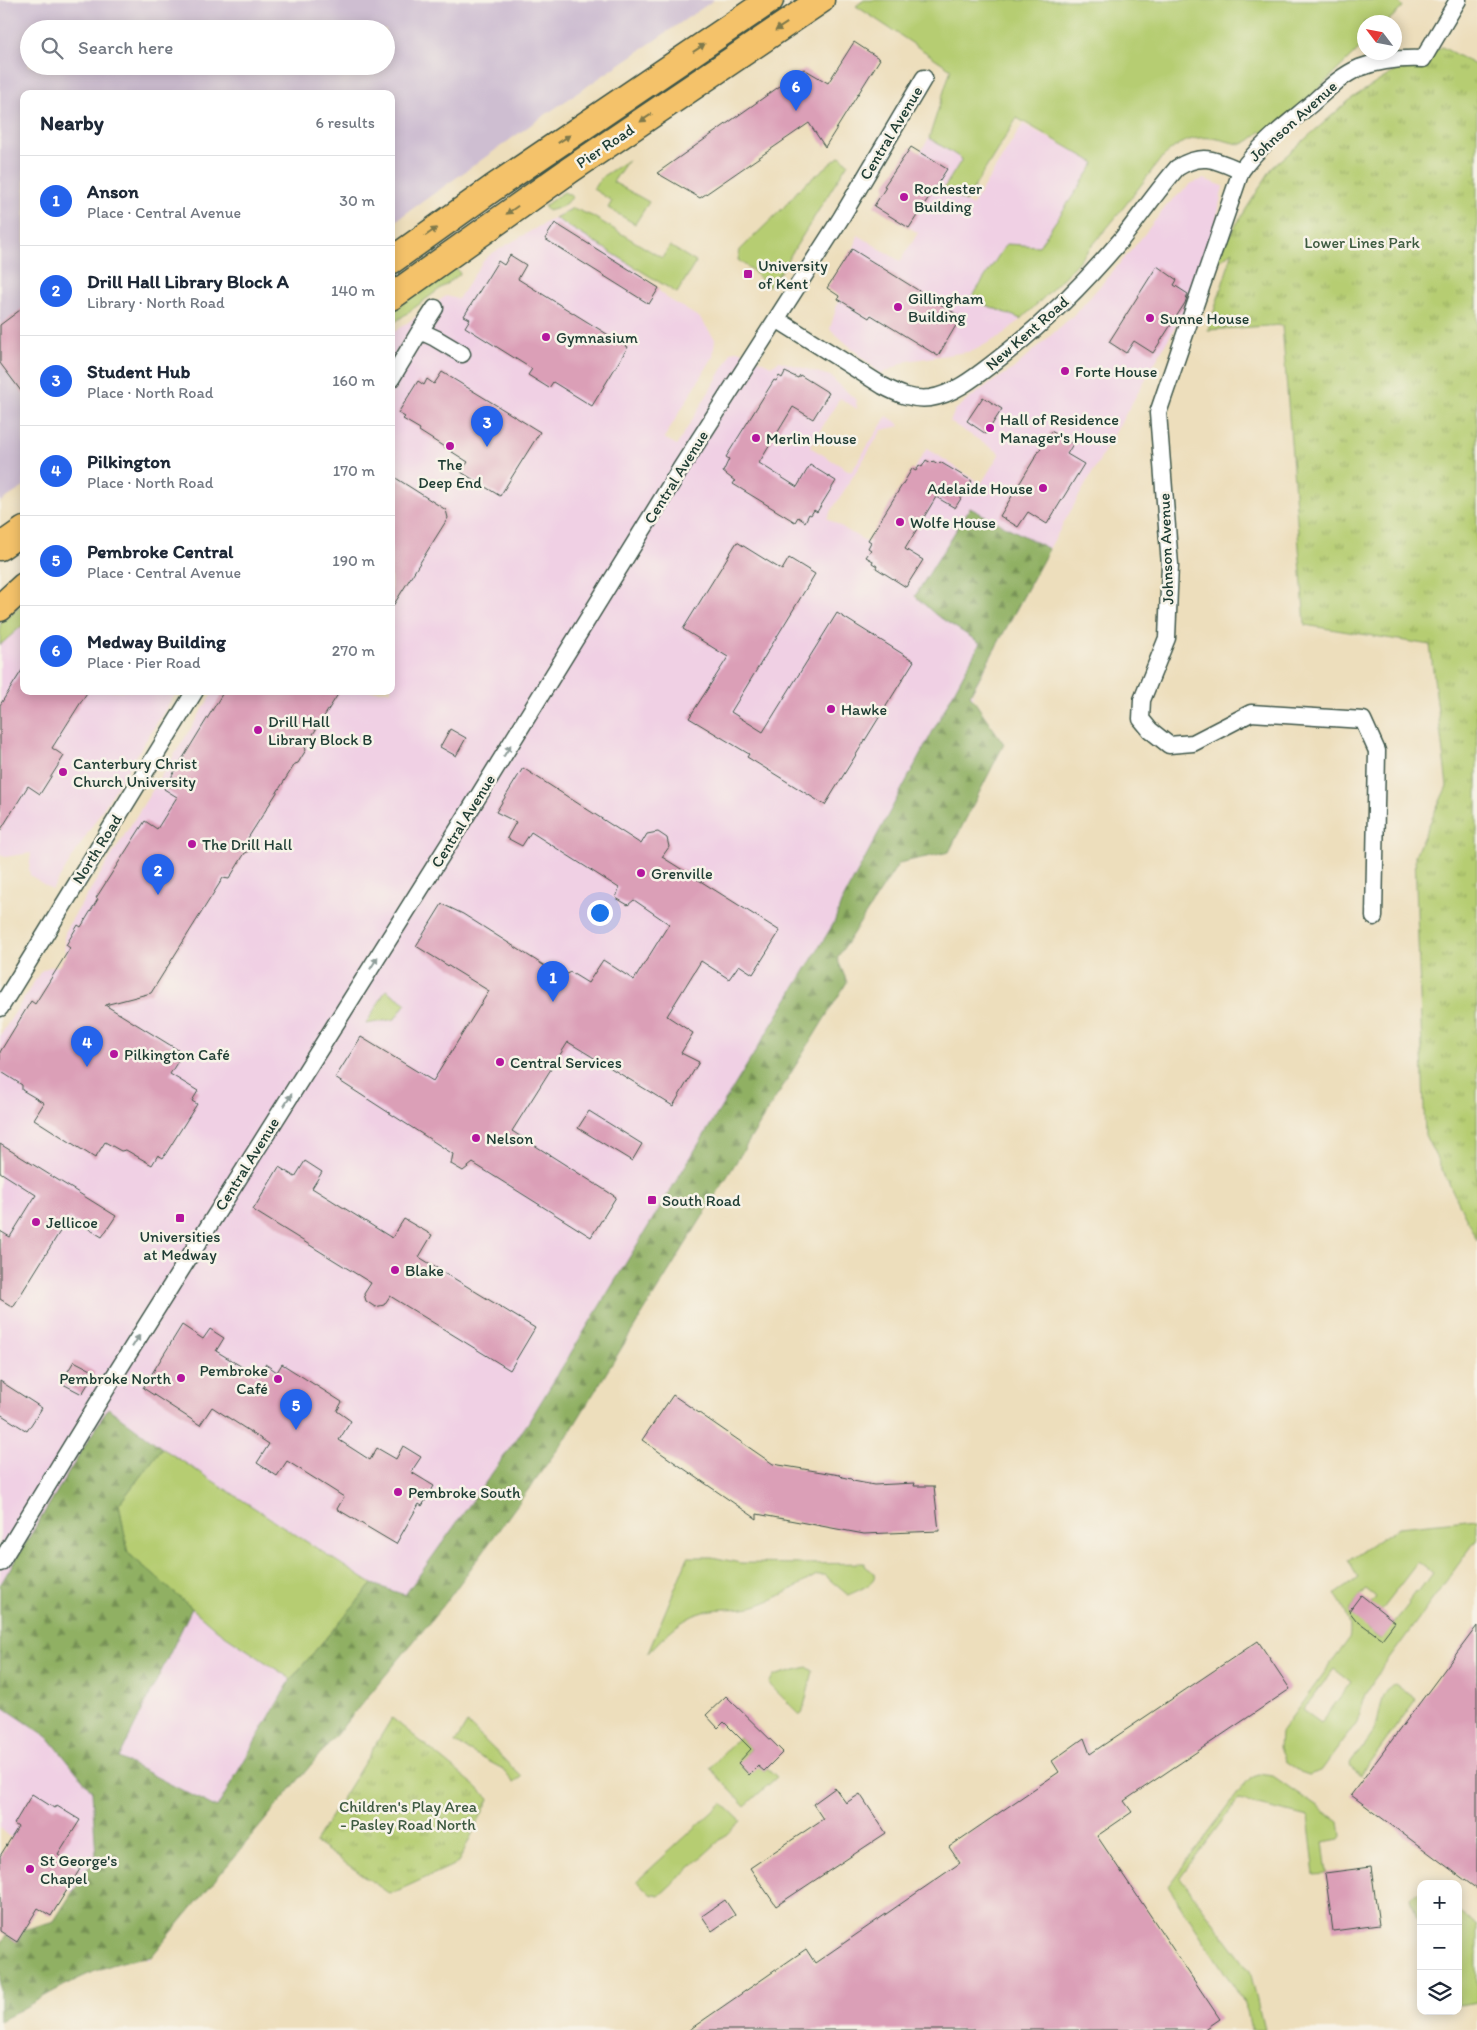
<!DOCTYPE html>
<meta charset="utf-8">
<style>
:root{--surface:#fff;--page:#f6f6f7;--text:#1f2937;--muted:#747a83;--line:#e0e1e3;--accent:#2563eb}
body{margin:0;font-family:Itim,sans-serif;background:var(--page);color:var(--text)}
.controls{position:absolute;right:15px;bottom:15px;display:grid;overflow:hidden;border-radius:10px;box-shadow:0 2px 12px #0003}
.controls button{width:45px;height:45px;display:grid;place-items:center;padding:0;border:0;border-bottom:1px solid var(--line);background:var(--surface);color:var(--text);font:25px sans-serif}
.compass{position:absolute;left:1357px;top:15px;width:45px;height:45px;border-radius:50%;background:var(--surface);box-shadow:0 2px 12px #0003;rotate:302deg}
.you{position:absolute;left:599px;top:912px;width:18px;height:18px;margin:-12px;border:4px solid #fff;border-radius:50%;background:#1a73e8;box-shadow:0 0 0 8px #1a73e833}
.badge{display:grid;place-items:center;width:32px;height:32px;border-radius:50%;background:var(--accent);color:#fff;font-size:16px;font-weight:700}
.pin{position:absolute;translate:-50% -41px;filter:drop-shadow(0 1px 2px #0008)}
.pin::after{content:'';position:absolute;top:26px;width:18px;height:15px;background:inherit;clip-path:polygon(0 0,100% 0,50% 100%)}
.list{margin:0;padding:0;list-style:none}
h2{display:flex;justify-content:space-between;align-items:center;height:65px;margin:0;padding:0 20px;font-size:21px}
h2 small{font-size:16px;font-weight:400;color:var(--muted)}
.list li{display:grid;grid-template-columns:32px 1fr auto;gap:15px;align-items:center;box-sizing:border-box;height:90px;padding:0 20px;border-top:1px solid var(--line)}
.list b{display:block;font-size:19px;white-space:nowrap}
.list p{margin:0;font-size:16px;white-space:nowrap;color:var(--muted)}
.list em{font-size:16px;font-style:normal;color:var(--muted)}
.icon{flex:none;width:28px;height:28px;fill:none;stroke:currentColor;stroke-width:2;stroke-linecap:round;stroke-linejoin:round}
.map{position:relative;flex:none;width:1477px;height:2030px;overflow:hidden}
.search{position:absolute;background:var(--surface);box-shadow:0 2px 12px #0003;left:20px;top:20px;width:375px;height:55px;display:flex;align-items:center;gap:12px;box-sizing:border-box;padding:0 18px;border-radius:28px;color:var(--muted);font-size:19px}
.panel{position:absolute;background:var(--surface);box-shadow:0 2px 12px #0003;left:20px;top:90px;width:375px;height:605px;border-radius:10px}
.map>svg:first-child{display:block}
</style>
<div class="map">
<svg width="1477" height="2030" viewBox="0 0 1477 2030">
<defs>
<pattern id="forest-firs" width="22" height="20" patternUnits="userSpaceOnUse" patternTransform="scale(1.25)"><rect width="22" height="20" fill="#90b064"/><path d="M5 1l3.5 6h-7zM16 11l3.5 6h-7z" fill="#759053"/></pattern>
<pattern id="park-tufts" width="24" height="20" patternUnits="userSpaceOnUse" patternTransform="scale(1.25)"><rect width="24" height="20" fill="#b6cd72"/><path d="M3 7l-1-3M5 7V3M7 7l1-3M15 17l-1-3M17 17v-4M19 17l1-3" fill="none" stroke="#93a85e"/></pattern>
</defs>
<rect width="100%" height="100%" fill="#f7f3e8"/>
<filter id="ink" filterUnits="userSpaceOnUse"><feTurbulence type="fractalNoise" baseFrequency=".02" numOctaves="2"/><feDisplacementMap in="SourceGraphic" scale="10" xChannelSelector="R" yChannelSelector="G"/><feConvolveMatrix kernelMatrix="1 2 1 2 8 2 1 2 1" color-interpolation-filters="sRGB"/></filter>
<filter id="wash" filterUnits="userSpaceOnUse"><feTurbulence type="fractalNoise" baseFrequency=".0096" numOctaves="4" result="noise"/><feDisplacementMap in="SourceGraphic" scale="20" xChannelSelector="R" yChannelSelector="G"/><feGaussianBlur stdDeviation="1.12" result="paint"/><feColorMatrix in="noise" values="0 0 0 0 0 0 0 0 0 0 0 0 0 0 0 0 0 1.4 0 .05"/><feComposite in="paint" operator="in"/></filter>
<g filter="url(#wash)">
<rect width="100%" height="100%" fill="#eddebc"/>
<!-- built -->
<path fill="#f0d0e4" d="M1023,124L1095,163L1039,246L972,300L1021,319L1001,336L973,351L907,361L881,374L830,329L858,235L900,261L918,233L884,211L929,138L962,159L944,188L972,206Z
M1204,179L1223,186L1207,271L1049,549L971,695L975,693L774,1050L439,1596L149,1960L0,1828V1036L41,971L49,967L66,965L64,938L66,929L214,691H391V334L446,296L458,299L483,261L491,254L569,209L667,298L700,318L715,339L713,357L664,438L677,445L728,360L731,352L739,350L771,366L779,361L830,376L856,400L857,409L840,398L810,447L851,472L887,416L898,423L900,426L882,430L827,518L868,543L927,448L981,484L1000,453L950,422L955,410L983,388L1013,369L1077,312L1135,246L1168,204L1192,183Z
M24,624V691H177L52,890L30,875L29,869L31,853L5,857L0,855V645Z"/>
<!-- industrial -->
<path fill="#cebed1" fill-rule="evenodd" d="M0,0H714L539,119L391,224V94H24V487L0,502ZM29,29H386V66H29Z"/>
<!-- green -->
<path fill="#b6cd72" stroke="#6a8553" fill-rule="evenodd" d="M864,0H1398L1403,7L1387,22H1364V44L1305,102L1265,135L1261,131C1255,136 1248,143 1241,144C1234,144 1225,140 1218,139C1193,134 1176,143 1159,161C1115,220 1076,269 1021,319L971,299L1006,244L1039,246L1095,163L1017,118L965,202L944,188L962,159L929,138L951,69L856,6Z
M840,156L848,163L780,272L769,286H767L752,270L738,260L740,250L784,207L800,188Z
M628,160L613,182L649,202L635,224L608,208L612,201L593,189L603,176Z
M564,192L573,197L561,207L548,211L544,206Z
M573,208L592,216L662,258L670,246L696,262L677,293L555,218Z
M456,267L460,274L391,325V311Z
M24,603V624L0,645V624Z
M386,990L406,1003L395,1019L366,1024Z
M162,1448L372,1584L291,1679L217,1630L128,1553L119,1504Z
M1477,1519V1539L1373,1681L1366,1694L1357,1722L1321,1771L1308,1775L1302,1773L1285,1761L1279,1749L1280,1733L1349,1639C1353,1623 1344,1607 1335,1594L1358,1578L1348,1560L1399,1527ZM1418,1562L1432,1573L1418,1592L1416,1591L1408,1602L1409,1604L1381,1639L1367,1628ZM1366,1589L1376,1597L1357,1621L1349,1611ZM1334,1669L1351,1682L1321,1723L1303,1710Z
M688,1557H712L740,1563L806,1564L864,1563V1566C890,1579 861,1589 848,1595L824,1575H817C798,1585 779,1598 758,1605C743,1610 727,1608 712,1610C685,1614 666,1634 648,1653Z
M807,1667L813,1671L802,1714L800,1715L769,1684L773,1676Z
M1395,1684L1416,1699L1361,1775L1351,1767L1350,1763C1359,1750 1372,1738 1377,1723C1381,1710 1381,1691 1395,1684Z
M467,1723L522,1777L514,1783L501,1768L455,1743Z
M739,1737L751,1749L746,1754L764,1771L767,1768L777,1777L745,1806L710,1768Z
M1258,1774L1273,1776L1339,1822L1341,1836L1339,1839L1323,1842L1327,1873L1315,1874L1308,1817L1238,1800L1180,1877L1250,1971L1264,2030H1251L1247,2011L1242,1999L1168,1886L1244,1785L1252,1776Z
M722,1803L741,1821L659,1896L650,1894L637,1881Z
M1421,1891V1934L1411,1898L1415,1893Z
M1458,1912L1477,1926V2002L1458,2005Z"/>
<!-- forest -->
<path fill="url(#forest-firs)" stroke="#58764c" d="M970,508L1049,549L970,695L1004,744L949,852L899,863L837,958L847,982L568,1435L444,1605L151,1957C100,1960 45,1997 0,2021V1944L6,1935L17,1942L24,1930L54,1921L96,1856L92,1791L48,1737L0,1705V1585L108,1408L162,1448L119,1504L128,1553L192,1608L119,1758L217,1808L291,1679L372,1584L405,1595L528,1423L834,923L841,903L980,643L936,615L915,596Z"/>
<!-- park -->
<path fill="url(#park-tufts)" stroke="#6a8553" d="M1442,47L1477,66V1240L1425,1135L1415,855L1447,786L1430,645L1305,625L1282,325L1208,330L1233,251L1207,271L1272,168L1352,98L1395,71Z
M392,1718L478,1788L489,1799L458,1863L390,1894L315,1842Z"/>
<g id="blocks">
<!-- building -->
<path fill="#db9fb7" d="M854,42L880,59L825,147L809,123L700,198L657,173L804,69L828,83Z
M911,147L947,169L909,228L874,206L886,187L884,186Z
M555,223L659,288L649,304L545,239Z
M852,249L961,317L938,356L871,315L869,318L838,299L839,296L827,288Z
M510,255L526,265L518,279L628,347L592,406L553,382L549,388L528,375L532,369L465,327L470,319L464,316L498,261L504,265Z
M1157,266L1177,280L1174,285L1188,294L1185,303L1153,353L1134,341L1126,353L1109,342Z
M24,307V395L0,363V325Z
M442,372L540,432L500,496L461,472L468,462L419,431L420,429L403,419L405,417L398,413L418,381L424,385L427,379L434,384Z
M785,372L798,378L800,375L829,393L813,419L793,407L759,463L797,487L810,465L836,481L817,512L814,510L811,515L809,514L805,522L798,517L795,522L733,484L735,481L723,472L729,459L726,457L774,380L776,381L779,376L782,378Z
M983,397L1002,409L986,434L967,421Z
M1051,431L1073,444L1067,454L1084,464L1047,524L1028,512L1018,527L1000,516Z
M926,460L931,463L933,461L938,464L940,462L972,481L955,508L936,497L905,549L923,560L906,587L876,568L877,566L872,563L873,561L866,557L871,550L868,548L871,542L868,540L912,469L916,471L919,465L922,467Z
M391,475L446,510L448,518L391,609Z
M737,542L782,570L789,558L815,574L731,712L763,732L837,613L914,661L825,805L747,757L749,754L689,718L728,657L683,629Z
M24,667V691H88L52,748L64,756L40,794L28,786L0,831V705Z
M224,691H340L305,747L306,750L298,763L295,764L248,838L256,849L245,853L229,879L223,878L151,993L105,1005L183,1053L170,1074L198,1091L192,1101L197,1104L163,1158L158,1155L152,1165L126,1150L121,1151L105,1142L95,1158L34,1119L44,1103L22,1090V1085L0,1071V1052L31,1001L35,1004L70,948L66,945L78,925L81,927L98,899L96,898L145,821L157,829L177,797L164,789Z
M450,729L466,738L456,756L440,747Z
M523,768L641,844L647,834L658,832L667,838L669,847L662,857L780,931L753,974L739,965L729,979L701,961L667,1016L693,1033L681,1053L699,1062L673,1106L568,1042L512,1131L616,1197L591,1237L473,1163L463,1171L451,1164L453,1154L335,1078L361,1037L433,1081L489,991L416,946L442,904L463,914L562,977L570,972L588,983L603,960L634,980L669,924L634,900L628,905L616,898L619,888L531,832L522,846L507,838L516,822L496,812Z
M589,1111L642,1144L632,1161L578,1128Z
M0,1144L116,1216L102,1237L69,1217L13,1307L0,1299V1231L10,1237L36,1195L0,1172Z
M305,1161L322,1172L312,1188L392,1238L404,1219L432,1235L419,1257L535,1328L510,1370L390,1296L384,1305L375,1307L366,1301L364,1294L371,1283L253,1210L279,1167L295,1177Z
M182,1325L203,1339L210,1329L224,1338L216,1351L257,1376L265,1364L277,1372L282,1364L342,1402L337,1411L351,1421L339,1440L370,1460L377,1448L396,1459L403,1446L421,1457L411,1472L434,1486L422,1506L419,1504L396,1544L337,1509L344,1497L287,1461L277,1476L257,1463L269,1444L212,1407L200,1425L143,1388Z
M74,1361L95,1372L82,1394L61,1383Z
M0,1381L42,1408L27,1431L0,1414Z
M673,1395L773,1464L840,1475L842,1477L851,1479L853,1481L874,1485L915,1483L914,1486H934L939,1531L864,1534L757,1514V1519L642,1440Z
M1361,1595L1395,1622L1382,1639L1356,1620L1349,1611Z
M1477,1626V1889L1351,1795Z
M1258,1641L1290,1689L1124,1801L1132,1812L1097,1836L1220,2019L1204,2030H689L806,1949L815,1963L960,1863L949,1847L1059,1772L1052,1761L1084,1738L1090,1754Z
M726,1696L783,1752L764,1771L758,1766L749,1775L738,1763L751,1749L724,1722L718,1728L706,1715Z
M835,1788L846,1803L860,1794L886,1833L776,1906L750,1868L823,1819L813,1804Z
M32,1794L54,1808L57,1806L80,1820L58,1855L80,1869L51,1916L38,1908L17,1942L0,1931V1856L18,1827L14,1824Z
M1371,1867L1379,1925L1333,1931L1325,1873Z
M725,1900L735,1915L712,1931L702,1916Z"/>
</g>
</g>
<g filter="url(#ink)">
<use href="#blocks" fill-opacity="0" stroke="#3e5548" stroke-width="1"/>
<g fill="none" stroke-linecap="round" stroke-linejoin="round">
<defs>
<path id="street" d="M778,320L883,386C898,394 912,400 930,398C952,395 974,378 992,364C1040,328 1082,286 1121,240C1140,216 1157,191 1177,168C1202,152 1216,160 1241,171
M420,331L435,308
M391,379L420,331L435,338L462,354
M1374,917L1377,751L1363,720L1251,713L1193,743L1169,745L1150,730L1141,719L1142,700L1167,638L1170,565L1158,413L1241,171C1259,145 1286,125 1310,105C1325,92 1340,76 1359,68C1380,60 1400,58 1423,59L1458,0
M0,1008L195,691
M0,1563L110,1383L460,826L681,468L841,218L924,78"/>
<path id="primary" d="M391,261L493,188L770,0
M391,297L570,170L821,0
M0,547L24,530
M0,608L24,586"/>
</defs>
<!-- street casing -->
<use href="#street" stroke="#3e5548" stroke-width="19"/>
<!-- primary casing -->
<use href="#primary" stroke="#3e5548" stroke-width="29"/>
<!-- street -->
<use href="#street" stroke="#fff" stroke-width="16"/>
<!-- primary -->
<use href="#primary" stroke="#f4c26a" stroke-width="26"/>
</g>
<!-- one-way arrows -->
<defs><path id="oneway-solid" d="M-6-.8H1V-3.2L6.5 0L1 3.2V.8H-6Z" transform="scale(1.25)"/></defs>
<g fill="#7f794c">
<use href="#oneway-solid" transform="translate(781 27) rotate(146)"/>
<use href="#oneway-solid" transform="translate(699 48) rotate(-34)"/>
<use href="#oneway-solid" transform="translate(646 118) rotate(146)"/>
<use href="#oneway-solid" transform="translate(564 139) rotate(-34)"/>
<use href="#oneway-solid" transform="translate(512 210) rotate(145)"/>
<use href="#oneway-solid" transform="translate(431 232) rotate(-35)"/>
</g>
<g fill="#8f9e9a">
<use href="#oneway-solid" transform="translate(507 751) rotate(-58)"/>
<use href="#oneway-solid" transform="translate(374 963) rotate(-58)"/>
<use href="#oneway-solid" transform="translate(288 1100) rotate(-58)"/>
<use href="#oneway-solid" transform="translate(136 1341) rotate(-58)"/>
</g>
</g>
<!-- markers -->
<g fill="#b5179e" stroke="#f7f3e8" stroke-width="2">
<circle cx="904" cy="197" r="5"/>
<rect x="743" y="269" width="10" height="10" rx="2.5"/>
<circle cx="898" cy="307" r="5"/>
<circle cx="1150" cy="318" r="5"/>
<circle cx="546" cy="337" r="5"/>
<circle cx="1065" cy="371" r="5"/>
<circle cx="990" cy="428" r="5"/>
<circle cx="756" cy="438" r="5"/>
<circle cx="450" cy="446" r="5"/>
<circle cx="1043" cy="488" r="5"/>
<circle cx="900" cy="522" r="5"/>
<circle cx="831" cy="709" r="5"/>
<circle cx="258" cy="730" r="5"/>
<circle cx="63" cy="772" r="5"/>
<circle cx="192" cy="844" r="5"/>
<circle cx="641" cy="873" r="5"/>
<circle cx="114" cy="1054" r="5"/>
<circle cx="500" cy="1062" r="5"/>
<circle cx="476" cy="1138" r="5"/>
<rect x="647" y="1195" width="10" height="10" rx="2.5"/>
<rect x="175" y="1213" width="10" height="10" rx="2.5"/>
<circle cx="36" cy="1222" r="5"/>
<circle cx="395" cy="1270" r="5"/>
<circle cx="181" cy="1378" r="5"/>
<circle cx="278" cy="1379" r="5"/>
<circle cx="398" cy="1492" r="5"/>
<circle cx="30" cy="1869" r="5"/>
</g>
<g text-anchor="middle" dominant-baseline="central" stroke-width="5" stroke-linejoin="round" paint-order="stroke">
<!-- street labels -->
<g font-size="16" fill="#1f3d34" stroke="#f7f3e8">
<text transform="translate(1293 121) rotate(-42)">Johnson Avenue</text>
<text transform="translate(891 133) rotate(-59)">Central Avenue</text>
<text transform="translate(605 146) rotate(-34)">Pier Road</text>
<text transform="translate(1027 333) rotate(-41)">New Kent Road</text>
<text transform="translate(676 477) rotate(-58)">Central Avenue</text>
<text transform="translate(1166 549) rotate(-92)">Johnson Avenue</text>
<text transform="translate(463 821) rotate(-58)">Central Avenue</text>
<text transform="translate(97 849) rotate(-58)">North Road</text>
<text transform="translate(247 1164) rotate(-58)">Central Avenue</text>
</g>
<!-- poi labels -->
<g font-size="16" fill="#1f3d34" stroke="#f7f3e8" text-anchor="start">
<text x="914" y="188">Rochester<tspan x="914" dy="18">Building</tspan></text>
<text x="758" y="265">University<tspan x="758" dy="18">of Kent</tspan></text>
<text x="908" y="298">Gillingham<tspan x="908" dy="18">Building</tspan></text>
<text x="1160" y="318">Sunne House</text>
<text x="556" y="337">Gymnasium</text>
<text x="1075" y="371">Forte House</text>
<text x="1000" y="419">Hall of Residence<tspan x="1000" dy="18">Manager's House</tspan></text>
<text x="766" y="438">Merlin House</text>
<text x="450" y="464" text-anchor="middle">The<tspan x="450" dy="18">Deep End</tspan></text>
<text x="1033" y="488" text-anchor="end">Adelaide House</text>
<text x="910" y="522">Wolfe House</text>
<text x="841" y="709">Hawke</text>
<text x="268" y="721">Drill Hall<tspan x="268" dy="18">Library Block B</tspan></text>
<text x="73" y="763">Canterbury Christ<tspan x="73" dy="18">Church University</tspan></text>
<text x="202" y="844">The Drill Hall</text>
<text x="651" y="873">Grenville</text>
<text x="124" y="1054">Pilkington Café</text>
<text x="510" y="1062">Central Services</text>
<text x="486" y="1138">Nelson</text>
<text x="662" y="1200">South Road</text>
<text x="46" y="1222">Jellicoe</text>
<text x="180" y="1236" text-anchor="middle">Universities<tspan x="180" dy="18">at Medway</tspan></text>
<text x="405" y="1270">Blake</text>
<text x="268" y="1370" text-anchor="end">Pembroke<tspan x="268" dy="18">Café</tspan></text>
<text x="171" y="1378" text-anchor="end">Pembroke North</text>
<text x="408" y="1492">Pembroke South</text>
<text x="40" y="1860">St George's<tspan x="40" dy="18">Chapel</tspan></text>
</g>
<!-- park labels -->
<g font-size="16" fill="#3d5a40" stroke="#f7f3e8">
<text x="1362" y="242">Lower Lines Park</text>
<text x="408" y="1806">Children's Play Area<tspan x="408" dy="18">- Pasley Road North</tspan></text>
</g>
</g>
</svg>
<div class="controls">
<button>+</button>
<button>−</button>
<button><svg class="icon" aria-label="layers" viewBox="0 0 24 24"><path d="M12 4l9 5-9 5-9-5zM3 14l9 5 9-5"/></svg></button>
</div>
<svg class="compass" viewBox="-18 -18 36 36"><path d="M0-13l5 13h-10z" fill="#e53935"/><path d="M0 13l5-13h-10z" fill="#747a83"/></svg>
<div class="you"></div>
<div class="pin badge" style="left:553px;top:1002px">1</div>
<div class="pin badge" style="left:158px;top:895px">2</div>
<div class="pin badge" style="left:487px;top:447px">3</div>
<div class="pin badge" style="left:87px;top:1067px">4</div>
<div class="pin badge" style="left:296px;top:1430px">5</div>
<div class="pin badge" style="left:796px;top:111px">6</div>
<div class="search"><svg class="icon" aria-label="search" viewBox="0 0 24 24"><circle cx="10" cy="10" r="6"/><path d="M15 15l6 6"/></svg>Search here</div>
<section class="panel">
<h2>Nearby<small>6 results</small></h2>
<ul class="list">
<li><span class="badge">1</span><div><b>Anson</b><p>Place · Central Avenue</p></div><em>30 m</em></li>
<li><span class="badge">2</span><div><b>Drill Hall Library Block A</b><p>Library · North Road</p></div><em>140 m</em></li>
<li><span class="badge">3</span><div><b>Student Hub</b><p>Place · North Road</p></div><em>160 m</em></li>
<li><span class="badge">4</span><div><b>Pilkington</b><p>Place · North Road</p></div><em>170 m</em></li>
<li><span class="badge">5</span><div><b>Pembroke Central</b><p>Place · Central Avenue</p></div><em>190 m</em></li>
<li><span class="badge">6</span><div><b>Medway Building</b><p>Place · Pier Road</p></div><em>270 m</em></li>
</ul>
</section>
</div>
